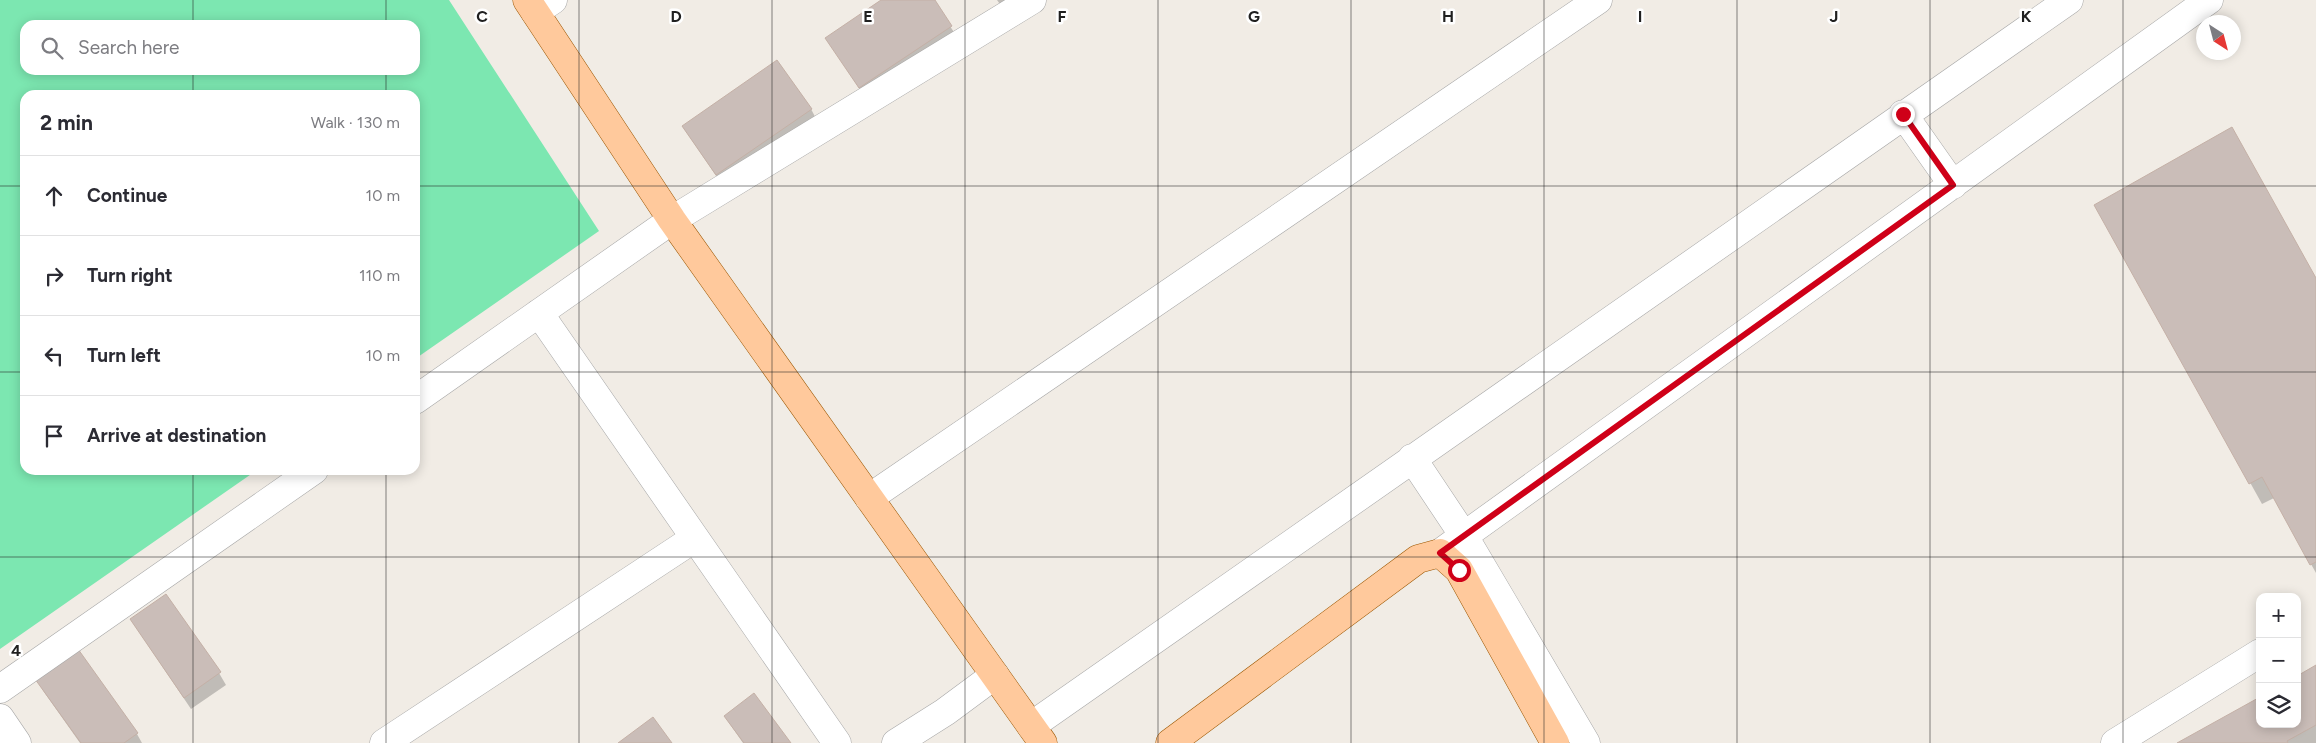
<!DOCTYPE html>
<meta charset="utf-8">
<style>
:root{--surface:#fff;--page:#f7f7f7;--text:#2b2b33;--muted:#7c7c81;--line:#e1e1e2}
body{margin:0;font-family:Figtree,sans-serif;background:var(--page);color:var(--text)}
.controls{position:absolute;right:15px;bottom:15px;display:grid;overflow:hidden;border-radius:10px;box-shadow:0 2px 12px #0003}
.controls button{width:45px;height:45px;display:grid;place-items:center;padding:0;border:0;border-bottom:1px solid var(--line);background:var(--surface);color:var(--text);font:25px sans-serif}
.compass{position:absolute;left:2196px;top:15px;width:45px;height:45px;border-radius:50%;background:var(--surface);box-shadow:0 2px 12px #0003;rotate:144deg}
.stop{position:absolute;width:15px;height:15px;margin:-11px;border:4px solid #cf0018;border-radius:50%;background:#fff}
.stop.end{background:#cf0018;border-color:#fff;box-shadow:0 1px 5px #0008}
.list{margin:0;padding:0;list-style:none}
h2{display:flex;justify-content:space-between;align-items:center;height:65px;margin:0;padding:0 20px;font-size:21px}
h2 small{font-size:16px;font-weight:400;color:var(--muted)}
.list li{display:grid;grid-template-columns:32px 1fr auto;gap:15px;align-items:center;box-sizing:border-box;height:80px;padding:0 20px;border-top:1px solid var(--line)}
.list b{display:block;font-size:19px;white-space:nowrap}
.list em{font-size:16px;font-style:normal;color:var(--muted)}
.icon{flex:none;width:28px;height:28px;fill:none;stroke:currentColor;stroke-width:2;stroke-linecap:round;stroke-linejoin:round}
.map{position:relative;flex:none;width:2316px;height:743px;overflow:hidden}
.search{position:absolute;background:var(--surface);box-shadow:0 2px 12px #0003;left:20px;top:20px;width:400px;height:55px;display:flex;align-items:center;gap:12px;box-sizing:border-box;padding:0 18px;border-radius:15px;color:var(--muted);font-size:19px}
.panel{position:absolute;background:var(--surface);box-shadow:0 2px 12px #0003;left:20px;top:90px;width:400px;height:385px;border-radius:15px}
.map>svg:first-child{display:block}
</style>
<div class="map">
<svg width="2316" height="743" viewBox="0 0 2316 743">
<rect width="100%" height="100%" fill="#f1ece5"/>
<!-- pitch -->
<path fill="#7ce7b1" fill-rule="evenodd" d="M0,0H449L599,231L415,359V95H25V470H257L0,649ZM25,25H415V70H25Z"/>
<!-- shadow -->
<path fill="#0003" d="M883,0H933L961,43L869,104L827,38Z
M997,0H1027L1007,14Z
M811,109L820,126L727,192L683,127Z
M2096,205L2316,279V573L2274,498L2262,504Z
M131,620L219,673L226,685L191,709Z
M78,651L137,734L142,743H80L44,692L37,680Z
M2316,667V743H2180L2260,724H2297Z
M725,717L790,743H743Z"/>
<!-- building -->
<path fill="#cabdb8" stroke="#c4b0a6" d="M881,0H935L952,26L859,88L825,38Z
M777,60L812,109L716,175L682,126Z
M2232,127L2316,278V562L2310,565L2262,477L2249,484L2094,205Z
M166,594L221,672L184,698L130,619Z
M78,649L138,733L124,743H81L35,679Z
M2316,665V725L2287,741L2288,743H2177L2260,697V724H2297V676Z
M754,693L791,743H744L724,716Z
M653,717L672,743H618Z"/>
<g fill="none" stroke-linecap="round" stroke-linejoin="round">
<defs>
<path id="minor" d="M535,12L553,0
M1903,114L1953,185
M539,313L837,743
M415,400L672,220L1032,0
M1412,458L1464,536L1586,743
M869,498L1598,0
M1440,553L2209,0
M0,689L314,470
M0,718L17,743
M1031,726L2069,0
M384,743L695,538
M896,743L945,712L995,675
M2115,743L2260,653"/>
<path id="major" d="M527,0L672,220L1043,743
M1170,743L1418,559L1440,553L1459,570L1555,743"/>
</defs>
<!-- minor casing -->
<use href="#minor" stroke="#a7a7a7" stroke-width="29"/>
<!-- major casing -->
<use href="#major" stroke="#9b5600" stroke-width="29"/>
<!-- minor -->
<use href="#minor" stroke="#fff" stroke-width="28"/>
<!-- major -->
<use href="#major" stroke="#ffc99c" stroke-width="28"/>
</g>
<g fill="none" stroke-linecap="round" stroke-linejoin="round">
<!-- route -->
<path stroke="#cf0018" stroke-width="6" d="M1459,570L1440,553L1953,185L1903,114"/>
</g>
<!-- grid -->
<path fill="none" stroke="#202020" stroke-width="1" stroke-opacity="0.55" d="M193,0V25M386,0V25M579,0V743M772,0V743M965,0V743M1158,0V743M1351,0V743M1544,0V743M1737,0V743M1930,0V743M2123,0V743M193,70V95M386,70V95M0,186H25M415,186H2316M0,372H25M415,372H2316M193,470V743M386,470V743M0,557H2316"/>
<g font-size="16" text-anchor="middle" font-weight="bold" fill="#202020" stroke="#fff" stroke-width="5" stroke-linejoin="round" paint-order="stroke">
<text x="482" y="22">C</text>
<text x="676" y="22">D</text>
<text x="868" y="22">E</text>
<text x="1062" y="22">F</text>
<text x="1254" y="22">G</text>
<text x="1448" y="22">H</text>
<text x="1640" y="22">I</text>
<text x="1834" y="22">J</text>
<text x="2026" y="22">K</text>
<text x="16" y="656">4</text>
</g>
</svg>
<div class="controls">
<button>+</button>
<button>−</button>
<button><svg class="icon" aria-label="layers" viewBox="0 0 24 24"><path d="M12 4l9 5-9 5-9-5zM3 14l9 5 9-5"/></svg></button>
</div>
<svg class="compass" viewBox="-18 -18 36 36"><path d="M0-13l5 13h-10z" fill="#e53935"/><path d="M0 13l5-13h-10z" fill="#7c7c81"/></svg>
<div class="stop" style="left:1459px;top:570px"></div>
<div class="stop end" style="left:1903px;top:114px"></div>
<div class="search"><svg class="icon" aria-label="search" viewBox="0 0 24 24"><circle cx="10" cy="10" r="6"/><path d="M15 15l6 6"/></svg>Search here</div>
<section class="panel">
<h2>2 min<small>Walk · 130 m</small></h2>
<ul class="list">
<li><svg class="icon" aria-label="ahead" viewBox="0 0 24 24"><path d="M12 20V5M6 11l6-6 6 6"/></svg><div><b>Continue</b></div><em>10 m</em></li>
<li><svg class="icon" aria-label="right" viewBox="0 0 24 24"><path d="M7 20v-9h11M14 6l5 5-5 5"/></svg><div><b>Turn right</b></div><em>110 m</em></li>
<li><svg class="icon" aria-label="left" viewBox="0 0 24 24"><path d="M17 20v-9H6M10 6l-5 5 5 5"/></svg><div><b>Turn left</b></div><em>10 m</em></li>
<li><svg class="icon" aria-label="arrive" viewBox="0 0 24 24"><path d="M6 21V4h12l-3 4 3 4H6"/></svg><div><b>Arrive at destination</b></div></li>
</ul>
</section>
</div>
